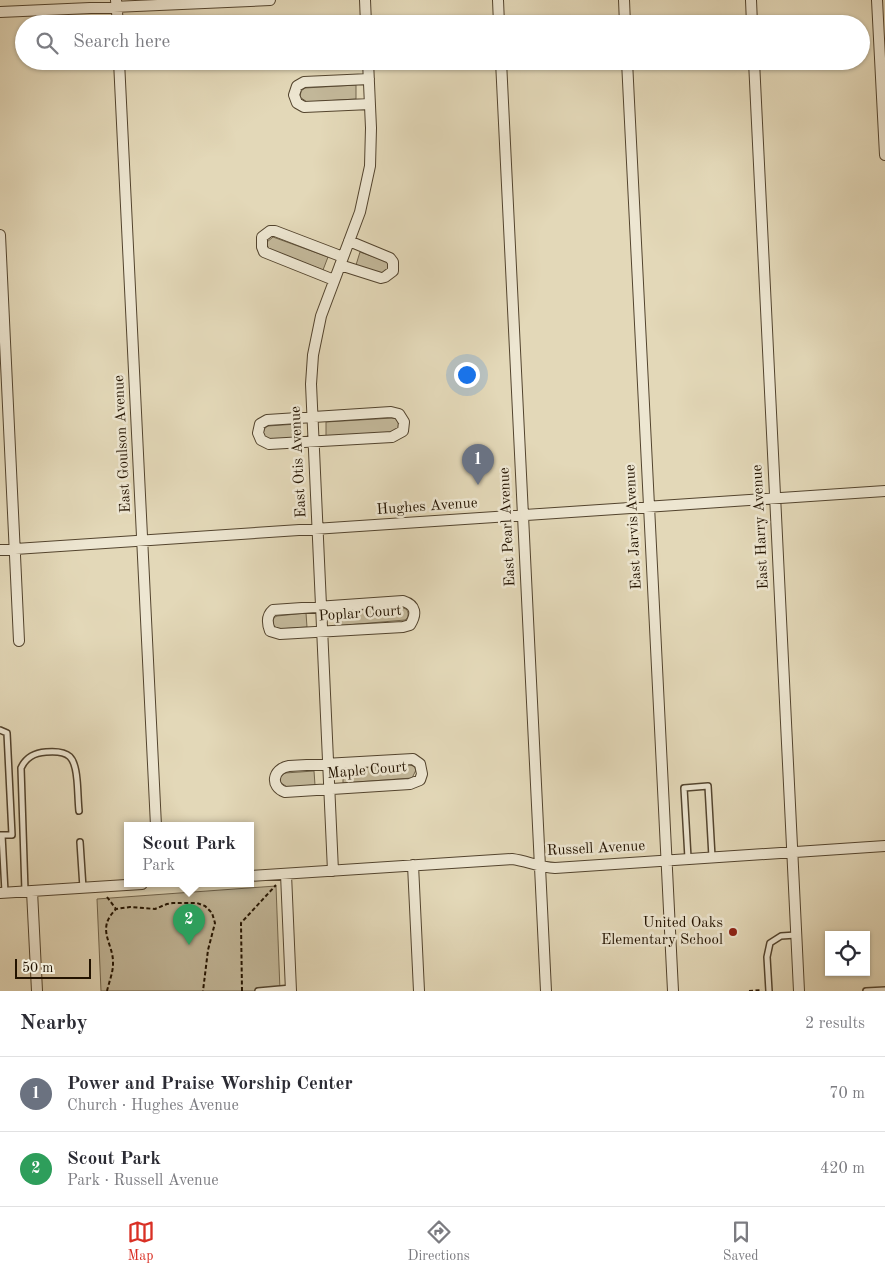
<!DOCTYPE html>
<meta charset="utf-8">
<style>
:root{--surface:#fff;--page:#f2f2f3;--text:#2b2b33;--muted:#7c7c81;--line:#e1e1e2;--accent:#d93025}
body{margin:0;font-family:"Old Standard TT",serif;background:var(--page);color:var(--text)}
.controls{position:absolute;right:15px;bottom:15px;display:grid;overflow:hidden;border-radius:0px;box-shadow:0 1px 4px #0004}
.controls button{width:45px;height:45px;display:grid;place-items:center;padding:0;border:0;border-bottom:1px solid var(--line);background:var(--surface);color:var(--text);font:25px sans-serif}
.scale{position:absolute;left:15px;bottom:12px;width:76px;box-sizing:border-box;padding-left:5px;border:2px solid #231300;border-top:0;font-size:14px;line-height:18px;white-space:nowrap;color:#231300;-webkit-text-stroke:4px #ede6d1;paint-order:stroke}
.you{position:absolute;left:466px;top:374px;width:18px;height:18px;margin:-12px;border:4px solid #fff;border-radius:50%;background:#1a73e8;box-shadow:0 0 0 8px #1a73e833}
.badge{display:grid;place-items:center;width:32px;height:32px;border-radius:50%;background:var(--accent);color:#fff;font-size:16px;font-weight:700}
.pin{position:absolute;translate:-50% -41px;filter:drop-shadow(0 1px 2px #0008)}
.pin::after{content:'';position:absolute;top:26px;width:18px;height:15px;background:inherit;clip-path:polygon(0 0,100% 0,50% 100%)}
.popup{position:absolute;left:124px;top:822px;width:130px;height:65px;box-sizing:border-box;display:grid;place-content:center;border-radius:0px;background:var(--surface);filter:drop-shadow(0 1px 4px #0005);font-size:16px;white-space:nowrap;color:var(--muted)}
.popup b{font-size:19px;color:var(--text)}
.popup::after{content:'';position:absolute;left:50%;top:100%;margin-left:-10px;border:10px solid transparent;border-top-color:var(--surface)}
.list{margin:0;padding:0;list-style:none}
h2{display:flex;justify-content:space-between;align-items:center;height:65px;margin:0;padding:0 20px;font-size:21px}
h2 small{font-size:16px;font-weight:400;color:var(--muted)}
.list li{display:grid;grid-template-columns:32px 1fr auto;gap:15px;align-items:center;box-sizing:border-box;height:75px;padding:0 20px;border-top:1px solid var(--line)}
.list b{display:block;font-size:19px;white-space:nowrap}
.list p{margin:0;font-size:16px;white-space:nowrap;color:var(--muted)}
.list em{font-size:16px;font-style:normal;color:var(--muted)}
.icon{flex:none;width:28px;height:28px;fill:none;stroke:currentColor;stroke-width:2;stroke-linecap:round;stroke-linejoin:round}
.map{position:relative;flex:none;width:885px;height:991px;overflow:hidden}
.search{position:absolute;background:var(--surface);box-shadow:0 1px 4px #0004;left:15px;right:15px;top:15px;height:55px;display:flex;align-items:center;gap:12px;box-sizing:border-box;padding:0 18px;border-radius:28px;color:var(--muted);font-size:19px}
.sheet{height:215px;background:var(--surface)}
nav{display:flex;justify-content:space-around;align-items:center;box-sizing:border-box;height:70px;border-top:1px solid var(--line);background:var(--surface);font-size:14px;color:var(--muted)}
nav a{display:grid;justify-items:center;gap:2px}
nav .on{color:var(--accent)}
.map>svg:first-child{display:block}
</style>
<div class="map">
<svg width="885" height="991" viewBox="0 0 885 991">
<rect width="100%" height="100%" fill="#e3d8b8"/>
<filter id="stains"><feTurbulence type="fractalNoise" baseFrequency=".004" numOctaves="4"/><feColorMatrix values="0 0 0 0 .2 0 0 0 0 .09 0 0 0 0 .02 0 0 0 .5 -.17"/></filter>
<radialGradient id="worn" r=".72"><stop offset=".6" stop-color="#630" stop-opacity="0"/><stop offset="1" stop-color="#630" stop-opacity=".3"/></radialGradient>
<!-- green -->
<path fill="#c2b799" stroke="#72654c" d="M356,85V99L307,102L300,97L301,91L305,88Z
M273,237L328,257L323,270L271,250L267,247V242Z
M360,252L385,261L388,264L387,271L379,274L356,265Z
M392,418L397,419L399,424V428L393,432L326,436V422Z
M297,424L298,438L270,440L265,438C263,433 262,429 268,426Z
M401,607L406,609C409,612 409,618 405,620L335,626V612Z
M306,613L307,627L279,629L273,625V618L277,616Z
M409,765L414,766L416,770L412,778L343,783V769Z
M314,771L315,785L287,787L280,782L281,776L285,773Z
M276,886L280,991H101L97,899Z"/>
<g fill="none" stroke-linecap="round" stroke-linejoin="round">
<defs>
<path id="lane" d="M0,730L7,733L12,835H0
M2,835L5,892
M80,842L83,888
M688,858L684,788L708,786L712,857
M25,891L21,768C26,757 34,753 46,752C70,750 75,757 77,780C78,790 78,801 79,811
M258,991L291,988
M769,991L767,957L770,943L781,936L796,935
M866,991L885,990"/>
<path id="street" d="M116,0L118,24
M365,0L366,24
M498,0L499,24
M624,0L625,24
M751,0L752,24
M877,0L885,155
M0,12L270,0
M119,61L156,826
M501,61L546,991
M627,61L673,991
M754,61L799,991
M369,79L304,82L297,86L294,95L297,103L304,107L370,104
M0,235L19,641
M340,265L381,278L385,277L393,271V262L390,258L349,241
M334,280L264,252L262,247V237L270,231H275L343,257
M391,412L399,414L404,422L403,431L392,437L269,444L261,440L258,433L260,424L267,420Z
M0,550L885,491
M403,601C416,605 417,614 410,625L403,627L280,634L270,631C267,623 266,616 273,610Z
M413,759L420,764L422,774L420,780L410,784L285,792C270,787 272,769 289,766Z
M413,865L419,991
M333,871L311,384L313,355L321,316L360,212L370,166L371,128L368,61
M286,874L291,991
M250,876L512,859C527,861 539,867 555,868L885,846
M32,891L37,991
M0,893L142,884"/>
</defs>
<!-- lane casing -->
<use href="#lane" stroke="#53442e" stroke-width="8"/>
<!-- street casing -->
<use href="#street" stroke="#53442e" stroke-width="12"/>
<!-- path -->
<path stroke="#231300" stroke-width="2" stroke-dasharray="4 2.5" stroke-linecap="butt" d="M107,897L116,909
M107,991C109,982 113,973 113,964C114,943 95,930 116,909L130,907L155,909L167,904L173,903H197L205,906L212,913L215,923L208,950L203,991
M242,991L241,923L276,885
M749,991L762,990"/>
<!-- lane -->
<use href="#lane" stroke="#ede6d1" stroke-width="5"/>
<!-- street -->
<use href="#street" stroke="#ede6d1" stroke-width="10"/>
</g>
<!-- markers -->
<circle fill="#8f2418" stroke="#ede6d1" stroke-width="2" cx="733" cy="932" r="5"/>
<g text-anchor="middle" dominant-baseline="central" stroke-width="5" stroke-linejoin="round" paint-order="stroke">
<!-- street labels -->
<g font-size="15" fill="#231300" stroke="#ede6d1">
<text transform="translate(123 444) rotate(-93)">East Goulson Avenue</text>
<text transform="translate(299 462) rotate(-93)">East Otis Avenue</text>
<text transform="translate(427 507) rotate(-4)">Hughes Avenue</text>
<text transform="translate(508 527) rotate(-93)">East Pearl Avenue</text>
<text transform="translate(634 527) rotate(-93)">East Jarvis Avenue</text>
<text transform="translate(761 527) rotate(-93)">East Harry Avenue</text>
<text transform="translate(360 614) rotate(-4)">Poplar Court</text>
<text transform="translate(367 771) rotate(-5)">Maple Court</text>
<text transform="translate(596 849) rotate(-3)">Russell Avenue</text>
</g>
<!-- poi labels -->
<g font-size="15" fill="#231300" stroke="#ede6d1" text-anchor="end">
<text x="723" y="923">United Oaks<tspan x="723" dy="17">Elementary School</tspan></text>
</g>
</g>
<rect width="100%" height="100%" filter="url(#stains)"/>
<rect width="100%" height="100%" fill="url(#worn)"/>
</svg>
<div class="controls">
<button><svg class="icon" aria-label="locate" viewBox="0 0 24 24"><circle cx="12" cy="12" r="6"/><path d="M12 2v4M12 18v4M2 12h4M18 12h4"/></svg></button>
</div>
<div class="scale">50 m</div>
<div class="you"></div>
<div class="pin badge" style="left:478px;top:485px;background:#6b7280">1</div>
<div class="pin badge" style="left:189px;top:945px;background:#2e9e5b">2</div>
<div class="popup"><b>Scout Park</b>Park</div>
<div class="search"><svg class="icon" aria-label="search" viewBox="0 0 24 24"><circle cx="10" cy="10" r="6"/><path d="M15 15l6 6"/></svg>Search here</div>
</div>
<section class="sheet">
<h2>Nearby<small>2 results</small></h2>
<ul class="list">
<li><span class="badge" style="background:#6b7280">1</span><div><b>Power and Praise Worship Center</b><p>Church · Hughes Avenue</p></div><em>70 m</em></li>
<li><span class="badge" style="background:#2e9e5b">2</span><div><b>Scout Park</b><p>Park · Russell Avenue</p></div><em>420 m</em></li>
</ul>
</section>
<nav>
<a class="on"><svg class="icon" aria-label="map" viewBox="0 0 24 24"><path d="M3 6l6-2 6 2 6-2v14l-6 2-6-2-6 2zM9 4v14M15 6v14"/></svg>Map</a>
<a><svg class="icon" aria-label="directions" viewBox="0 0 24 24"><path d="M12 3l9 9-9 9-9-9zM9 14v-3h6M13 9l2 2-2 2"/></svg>Directions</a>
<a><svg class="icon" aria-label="saved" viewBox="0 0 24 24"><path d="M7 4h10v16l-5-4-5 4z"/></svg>Saved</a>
</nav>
